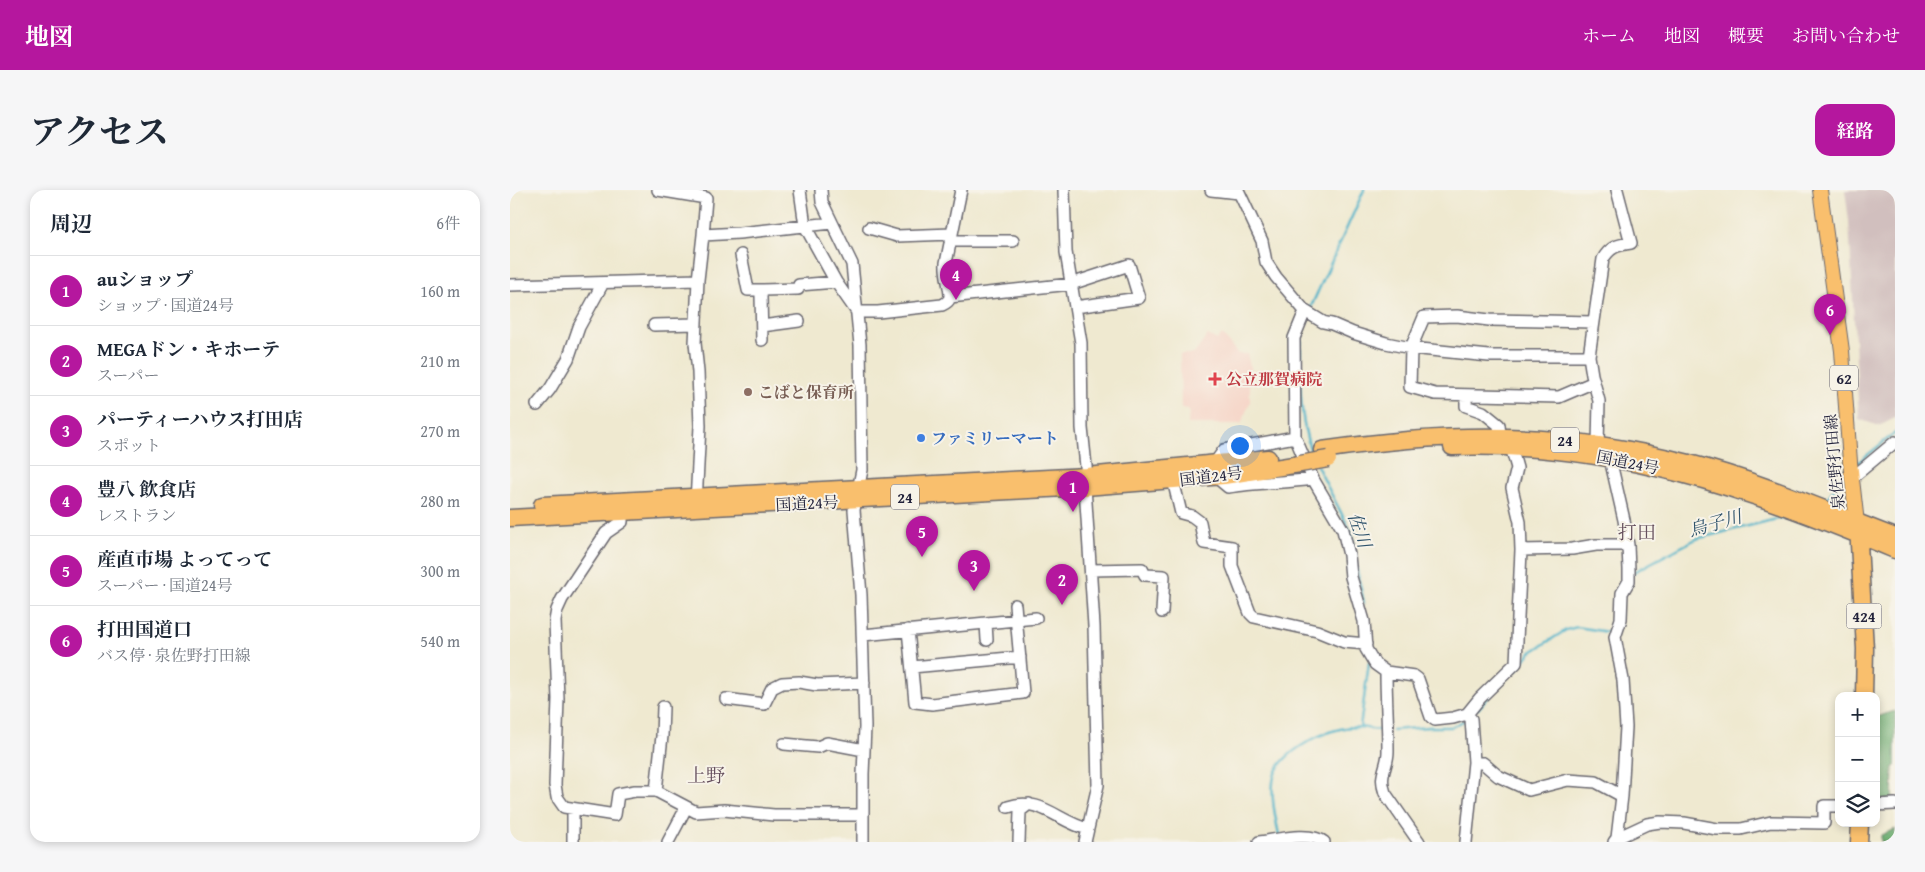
<!DOCTYPE html>
<html lang="ja">
<meta charset="utf-8">
<style>
:root{--surface:#fff;--page:#f6f6f7;--text:#1f2937;--muted:#747a83;--line:#e0e1e3;--accent:#b5179e}
body{margin:0;font-family:"Gentium Book Plus","Noto Serif JP",serif;background:var(--page);color:var(--text)}
.controls{position:absolute;right:15px;bottom:15px;display:grid;overflow:hidden;border-radius:10px;box-shadow:0 2px 8px #0003}
.controls button{width:45px;height:45px;display:grid;place-items:center;padding:0;border:0;border-bottom:1px solid var(--line);background:var(--surface);color:var(--text);font:25px sans-serif}
.you{position:absolute;left:729px;top:255px;width:18px;height:18px;margin:-12px;border:4px solid #fff;border-radius:50%;background:#1a73e8;box-shadow:0 0 0 8px #1a73e833}
.badge{display:grid;place-items:center;width:32px;height:32px;border-radius:50%;background:var(--accent);color:#fff;font-size:16px;font-weight:700}
.pin{position:absolute;translate:-50% -41px;filter:drop-shadow(0 1px 2px #0008)}
.pin::after{content:'';position:absolute;top:26px;width:18px;height:15px;background:inherit;clip-path:polygon(0 0,100% 0,50% 100%)}
.list{margin:0;padding:0;list-style:none}
h2{display:flex;justify-content:space-between;align-items:center;height:65px;margin:0;padding:0 20px;font-size:21px}
h2 small{font-size:16px;font-weight:400;color:var(--muted)}
.list li{display:grid;grid-template-columns:32px 1fr auto;gap:15px;align-items:center;box-sizing:border-box;height:70px;padding:0 20px;border-top:1px solid var(--line)}
.list b{display:block;font-size:19px;white-space:nowrap}
.list p{margin:0;font-size:16px;white-space:nowrap;color:var(--muted)}
.list em{font-size:16px;font-style:normal;color:var(--muted)}
.icon{flex:none;width:28px;height:28px;fill:none;stroke:currentColor;stroke-width:2;stroke-linecap:round;stroke-linejoin:round}
.map{position:relative;flex:none;width:1385px;height:652px;overflow:hidden;border-radius:15px}
header{display:flex;align-items:center;gap:30px;box-sizing:border-box;height:70px;padding:0 25px;background:var(--accent);color:#fff}
header strong{font-size:24px}
nav{display:flex;gap:28px;margin-inline-start:auto;font-size:18px}
.intro{display:flex;align-items:center;justify-content:space-between;box-sizing:border-box;height:120px;padding:0 30px}
h1{margin:0;font-size:35px}
.button{padding:12px 22px;border-radius:15px;background:var(--accent);color:#fff;font-size:18px;font-weight:700}
main{display:flex;gap:30px;padding:0 30px}
aside{flex:1;background:var(--surface);border-radius:15px;box-shadow:0 2px 8px #0003}
.map>svg:first-child{display:block}
</style>
<header>
<strong>地図</strong>
<nav><a>ホーム</a><a>地図</a><a>概要</a><a>お問い合わせ</a></nav>
</header>
<div class="intro"><h1>アクセス</h1><a class="button">経路</a></div>
<main>
<aside>
<h2>周辺<small>6件</small></h2>
<ul class="list">
<li><span class="badge">1</span><div><b>auショップ</b><p>ショップ · 国道24号</p></div><em>160 m</em></li>
<li><span class="badge">2</span><div><b>MEGAドン・キホーテ</b><p>スーパー</p></div><em>210 m</em></li>
<li><span class="badge">3</span><div><b>パーティーハウス打田店</b><p>スポット</p></div><em>270 m</em></li>
<li><span class="badge">4</span><div><b>豊八 飲食店</b><p>レストラン</p></div><em>280 m</em></li>
<li><span class="badge">5</span><div><b>産直市場 よってって</b><p>スーパー · 国道24号</p></div><em>300 m</em></li>
<li><span class="badge">6</span><div><b>打田国道口</b><p>バス停 · 泉佐野打田線</p></div><em>540 m</em></li>
</ul>
</aside>
<div class="map">
<svg width="1385" height="652" viewBox="0 0 1385 652">
<rect width="100%" height="100%" fill="#f7f3e8"/>
<filter id="ink" filterUnits="userSpaceOnUse"><feTurbulence type="fractalNoise" baseFrequency=".02" numOctaves="2"/><feDisplacementMap in="SourceGraphic" scale="10" xChannelSelector="R" yChannelSelector="G"/><feConvolveMatrix kernelMatrix="1 2 1 2 8 2 1 2 1" color-interpolation-filters="sRGB"/></filter>
<filter id="wash" filterUnits="userSpaceOnUse"><feTurbulence type="fractalNoise" baseFrequency=".0096" numOctaves="4" result="noise"/><feDisplacementMap in="SourceGraphic" scale="20" xChannelSelector="R" yChannelSelector="G"/><feGaussianBlur stdDeviation="1.12" result="paint"/><feColorMatrix in="noise" values="0 0 0 0 0 0 0 0 0 0 0 0 0 0 0 0 0 1.4 0 .05"/><feComposite in="paint" operator="in"/></filter>
<g filter="url(#wash)">
<rect width="100%" height="100%" fill="#efe9d0"/>
<!-- built -->
<path fill="#f6d2c4" d="M712,144L728,164H737L740,176V212L731,234H678L679,219L671,218L670,164H684L698,145L707,150Z"/>
<!-- industrial -->
<path fill="#d1bfbe" d="M1335,0H1385V228L1369,236L1349,229L1339,31Z"/>
<!-- forest -->
<path fill="#6bab6e" stroke="#466654" d="M1385,521V576L1383,577L1382,609L1366,610V527Z
M1385,639V652H1371V645Z"/>
<g fill="none" stroke-linecap="round" stroke-linejoin="round">
<!-- stream -->
<path stroke="#4ab2c9" stroke-width="2.5" d="M800,119L854,0
M792,141C788,176 789,234 803,266
M1345,275L1385,243
M807,276L842,344L847,380L854,413
M1311,310L1318,307L1336,284
M1124,382L1186,349L1279,326
M1104,432C1106,415 1105,402 1115,387
M1005,481L1020,463L1056,440L1067,437L1098,442L1103,437
M968,519L981,504
M850,537L874,541
M882,540L919,537H942L957,529
M769,646C766,628 761,611 763,592C765,566 807,544 830,539C836,537 843,537 850,537L859,473"/>
</g>
</g>
<g filter="url(#ink)">
<g fill="none" stroke-linecap="round" stroke-linejoin="round">
<defs>
<path id="minor" d="M148,0L196,8L193,45
M290,0L295,36L326,92
M311,0L312,12L342,74L350,155L352,280L344,320L351,405L355,537L353,584V652
M554,0L556,62L571,153L572,238L577,286L575,297L584,436L588,595L575,652
M701,0L729,3
M728,0L752,51L756,72L766,87L795,121L813,132L822,134L843,143L876,153L901,158L979,166H1079
M1107,0L1121,53C1107,55 1100,57 1093,69L1079,166L1082,185L1089,211L1088,254L1092,267L1101,273L1114,330L1118,355L1119,380V391L1112,403L1111,429L1105,447L1113,490L1116,537L1112,606L1107,648
M359,38L387,46L442,44
M440,51H503
M231,65L238,100H253
M0,95L188,90
M440,107L561,94L619,75L629,108L565,117
M795,121L784,148L785,247L803,289L833,340L839,365L841,387L854,431L856,459L865,474L876,482C876,508 878,534 878,561C878,578 868,584 875,603L909,652
M347,122H368L432,115C436,113 440,111 440,106C440,96 435,85 436,73L451,0
M1084,132L979,130L947,126L914,127L901,158L900,197L925,204L1049,207L1084,192
M144,135L186,134
M252,136L289,131
M252,150L251,106L253,100L288,99L289,95L326,92L347,122
M27,215L40,199L58,169L69,137L93,93
M704,274L714,260L785,247
M706,287L718,297C746,292 775,293 803,289
M1342,288L1385,252
M663,290L671,323L682,326L690,332L694,353L722,357V376L740,423L744,427L807,441L834,452L856,454
M186,313L190,236L188,182L185,153L188,90L193,45L229,43L322,33
M112,323V332L96,343L52,409L47,420L45,431L48,509L45,595L47,607L54,617L105,625L108,604L125,601H146
M1011,360L1062,359L1086,355H1118
M581,380L632,379L635,385L654,386L652,422
M476,433L477,450
M398,440L405,512L422,514L513,503L505,415
M353,445L526,428
M402,477L510,467
M876,482L904,486L908,489L921,527L925,530L943,528L957,524L970,508L1006,473L1011,360L1010,332L1002,298L1007,278L1001,257L990,245L989,235L973,222L956,216V206
M216,509L254,514L262,498L272,493L289,492L307,495L354,493
M153,517L152,546L146,601L186,622L214,620L264,625H353
M274,554L308,557L317,553L354,560
M964,572L973,573L988,586L1019,600L1058,590L1086,592L1112,606
M1366,615L1385,614
M498,617C531,606 548,632 578,639
M63,652V619
M158,652L176,618
M509,652L510,621L519,614
M749,652C766,650 800,641 814,652
M956,652L964,572L961,529L957,524
M1104,652L1107,648L1137,634L1150,632L1174,633L1207,639H1231L1261,632L1314,633V616H1329"/>
<path id="major" d="M1310,0L1332,161L1340,272L1347,333"/>
<path id="highway" d="M942,257C1103,251 1238,299 1385,360
M812,260C941,241 1052,240 1179,273C1250,291 1317,321 1385,347
M32,315L577,286L758,268
M0,328L575,297L714,286L790,274
M1348,336L1355,459L1354,506
M1349,652L1350,633"/>
</defs>
<!-- minor casing -->
<use href="#minor" stroke="#6a686f" stroke-width="14"/>
<!-- major casing -->
<use href="#major" stroke="#6a686f" stroke-width="16"/>
<!-- highway casing -->
<use href="#highway" stroke="#6a686f" stroke-width="19"/>
<!-- minor -->
<use href="#minor" stroke="#fff" stroke-width="11"/>
<!-- major -->
<use href="#major" stroke="#f9bf6d" stroke-width="14"/>
<!-- highway -->
<use href="#highway" stroke="#f9bf6d" stroke-width="16"/>
<defs>
<path id="highway-bridge" d="M790,274L818,269"/>
</defs>
<!-- highway-bridge casing -->
<use href="#highway-bridge" stroke="#6a686f" stroke-width="19" stroke-linecap="butt"/>
<!-- highway-bridge -->
<use href="#highway-bridge" stroke="#f9bf6d" stroke-width="16"/>
</g>
</g>
<!-- markers -->
<path fill="#e0444e" stroke="#f7f3e8" stroke-width="2" d="M702.5 181.5h5v5h5v5h-5v5h-5v-5h-5v-5h5z"/>
<circle fill="#8d6e63" stroke="#f7f3e8" stroke-width="2" cx="238" cy="202" r="5"/>
<circle fill="#3f7fe0" stroke="#f7f3e8" stroke-width="2" cx="411" cy="248" r="5"/>
<g text-anchor="middle" dominant-baseline="central" stroke-width="4" stroke-linejoin="round" paint-order="stroke">
<!-- shield labels -->
<g fill="#f7f3e8" stroke="#62616f" stroke-width="1">
<rect x="1320" y="175.5" width="28" height="25" rx="4"/>
<rect x="1041" y="237.5" width="28" height="25" rx="4"/>
<rect x="381" y="294.5" width="28" height="25" rx="4"/>
<rect x="1336.5" y="413.5" width="35" height="25" rx="4"/>
</g>
<g font-size="15" font-weight="bold" fill="#22223b">
<text x="1334" y="188">62</text>
<text x="1055" y="250">24</text>
<text x="395" y="307">24</text>
<text x="1354" y="426">424</text>
</g>
<!-- health labels -->
<g font-size="16" font-weight="bold" fill="#be3a42" stroke="#f7f3e8" text-anchor="start">
<text x="716" y="189">公立那賀病院</text>
</g>
<!-- education labels -->
<g font-size="16" font-weight="bold" fill="#785e54" stroke="#f7f3e8" text-anchor="start">
<text x="248" y="202">こばと保育所</text>
</g>
<!-- shop labels -->
<g font-size="16" font-weight="bold" fill="#366cbe" stroke="#f7f3e8" text-anchor="start">
<text x="421" y="248">ファミリーマート</text>
</g>
<!-- street labels -->
<g font-size="16" fill="#22223b" stroke="#f7f3e8">
<text transform="translate(1118 272) rotate(11)">国道24号</text>
<text transform="translate(1324 272) rotate(-95)">泉佐野打田線</text>
<text transform="translate(701 286) rotate(-7)">国道24号</text>
<text transform="translate(297 313) rotate(-3)">国道24号</text>
</g>
<!-- water labels -->
<g font-size="18" font-style="italic" fill="#30546d" stroke="#f7f3e8">
<text transform="translate(1205 333) rotate(-16)">烏子川</text>
<text transform="translate(850 340) rotate(71)">佐川</text>
</g>
<!-- quarter labels -->
<g font-size="19" fill="#654f5d" stroke="#f7f3e8">
<text x="1127" y="342">打田</text>
<text x="196" y="585">上野</text>
</g>
</g>
</svg>
<div class="controls">
<button>+</button>
<button>−</button>
<button><svg class="icon" aria-label="layers" viewBox="0 0 24 24"><path d="M12 4l9 5-9 5-9-5zM3 14l9 5 9-5"/></svg></button>
</div>
<div class="you"></div>
<div class="pin badge" style="left:563px;top:322px">1</div>
<div class="pin badge" style="left:552px;top:415px">2</div>
<div class="pin badge" style="left:464px;top:401px">3</div>
<div class="pin badge" style="left:446px;top:110px">4</div>
<div class="pin badge" style="left:412px;top:367px">5</div>
<div class="pin badge" style="left:1320px;top:145px">6</div>
</div>
</main>
